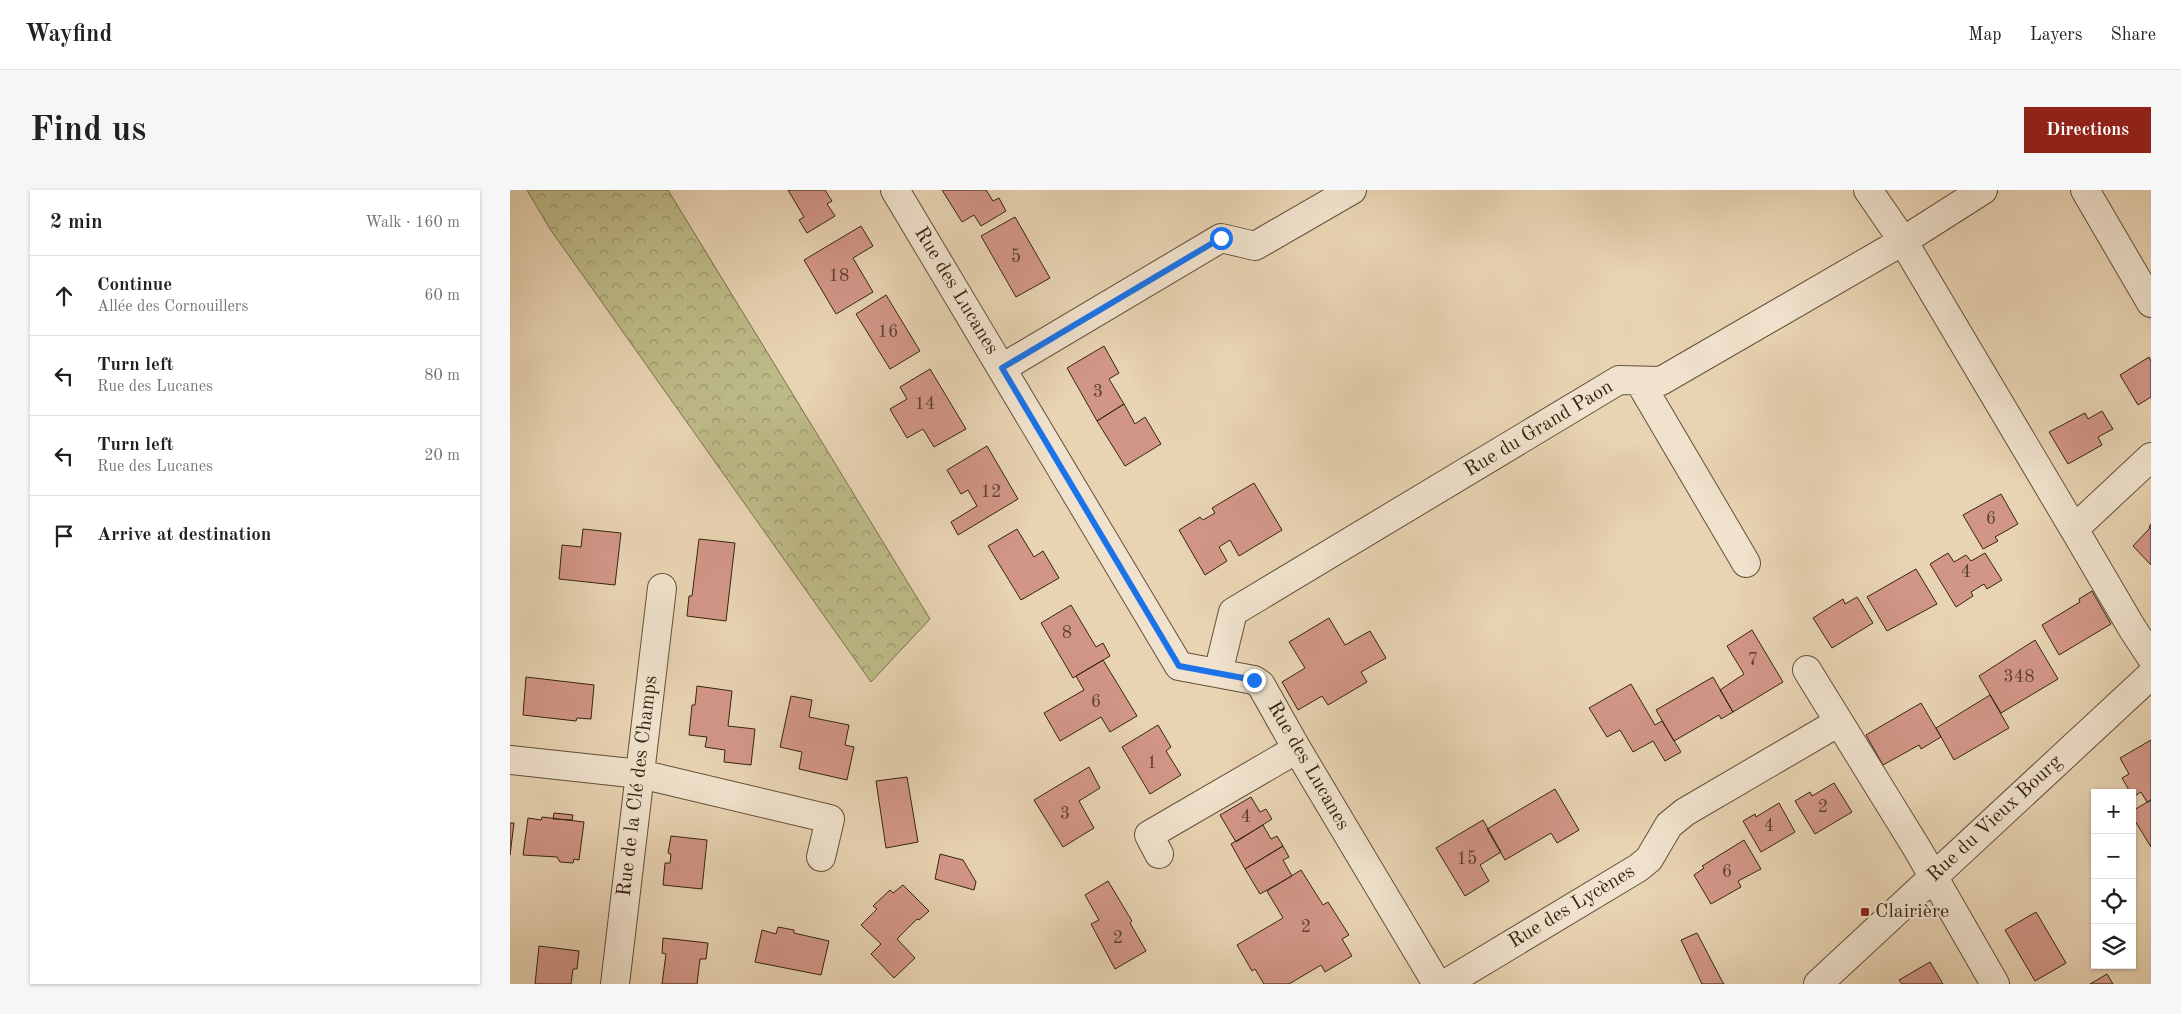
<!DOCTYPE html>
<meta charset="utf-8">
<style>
:root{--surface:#fff;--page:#f6f6f6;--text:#202124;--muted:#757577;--line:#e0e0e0;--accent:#8f2418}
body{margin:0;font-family:"Old Standard TT",serif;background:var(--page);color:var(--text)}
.controls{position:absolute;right:15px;bottom:15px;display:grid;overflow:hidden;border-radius:0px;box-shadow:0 1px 4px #0004}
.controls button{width:45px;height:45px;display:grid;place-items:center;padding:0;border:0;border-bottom:1px solid var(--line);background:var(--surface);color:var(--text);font:25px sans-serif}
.stop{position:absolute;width:15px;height:15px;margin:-11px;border:4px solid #1a73e8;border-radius:50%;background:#fff}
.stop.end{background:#1a73e8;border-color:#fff;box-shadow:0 1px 5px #0008}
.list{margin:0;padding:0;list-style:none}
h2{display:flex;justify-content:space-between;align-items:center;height:65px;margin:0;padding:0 20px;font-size:21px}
h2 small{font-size:16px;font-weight:400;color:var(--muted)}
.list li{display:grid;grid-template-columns:32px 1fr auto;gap:15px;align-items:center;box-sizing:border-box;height:80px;padding:0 20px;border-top:1px solid var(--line)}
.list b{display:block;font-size:19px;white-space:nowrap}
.list p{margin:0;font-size:16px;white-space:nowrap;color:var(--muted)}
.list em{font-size:16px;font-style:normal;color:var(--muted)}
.icon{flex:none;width:28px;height:28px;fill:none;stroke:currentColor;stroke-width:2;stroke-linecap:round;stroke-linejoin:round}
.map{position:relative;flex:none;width:1641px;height:794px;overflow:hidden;border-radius:0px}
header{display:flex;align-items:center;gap:30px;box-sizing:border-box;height:70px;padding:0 25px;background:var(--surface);border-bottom:1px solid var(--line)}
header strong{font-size:24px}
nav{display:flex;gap:28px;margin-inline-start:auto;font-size:18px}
.intro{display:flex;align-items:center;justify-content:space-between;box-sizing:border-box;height:120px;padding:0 30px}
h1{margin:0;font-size:35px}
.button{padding:12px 22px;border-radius:0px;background:var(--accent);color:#fff;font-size:18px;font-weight:700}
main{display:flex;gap:30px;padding:0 30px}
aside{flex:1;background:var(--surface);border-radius:0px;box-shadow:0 1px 4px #0004}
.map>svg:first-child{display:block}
</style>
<header>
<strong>Wayfind</strong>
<nav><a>Map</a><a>Layers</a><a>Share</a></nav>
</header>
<div class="intro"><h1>Find us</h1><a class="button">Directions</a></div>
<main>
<aside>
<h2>2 min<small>Walk · 160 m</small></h2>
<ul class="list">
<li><svg class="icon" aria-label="ahead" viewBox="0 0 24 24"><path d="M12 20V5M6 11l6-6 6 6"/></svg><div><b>Continue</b><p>Allée des Cornouillers</p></div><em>60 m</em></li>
<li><svg class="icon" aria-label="left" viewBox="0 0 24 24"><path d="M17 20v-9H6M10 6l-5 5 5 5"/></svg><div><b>Turn left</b><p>Rue des Lucanes</p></div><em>80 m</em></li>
<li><svg class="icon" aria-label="left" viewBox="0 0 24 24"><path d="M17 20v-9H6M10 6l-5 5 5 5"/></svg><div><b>Turn left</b><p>Rue des Lucanes</p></div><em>20 m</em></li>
<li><svg class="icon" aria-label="arrive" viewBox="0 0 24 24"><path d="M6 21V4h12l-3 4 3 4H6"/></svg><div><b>Arrive at destination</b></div></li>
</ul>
</aside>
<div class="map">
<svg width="1641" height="794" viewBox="0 0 1641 794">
<defs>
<pattern id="forest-crowns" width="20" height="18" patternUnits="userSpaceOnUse" patternTransform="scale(1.25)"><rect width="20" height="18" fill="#bdba87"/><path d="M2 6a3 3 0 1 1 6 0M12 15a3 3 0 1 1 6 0" fill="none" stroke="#9a976d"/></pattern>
</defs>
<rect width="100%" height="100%" fill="#e8d3b2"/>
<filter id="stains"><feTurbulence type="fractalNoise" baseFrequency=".004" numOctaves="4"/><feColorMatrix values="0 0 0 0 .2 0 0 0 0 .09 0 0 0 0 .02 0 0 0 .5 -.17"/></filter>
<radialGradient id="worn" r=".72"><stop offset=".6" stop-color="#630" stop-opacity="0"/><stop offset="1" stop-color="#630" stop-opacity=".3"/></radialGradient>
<!-- forest -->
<path fill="url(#forest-crowns)" stroke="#79704c" d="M17,0H158L420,429L361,492L40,39Z"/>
<!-- building -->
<path fill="#d29687" stroke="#352510" d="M278,0H315L322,11L317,14L325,26L297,43L289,30L294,27Z
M432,0H476L483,11L489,8L496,21L471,36L464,25L452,32Z
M505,27L540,88L506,107L471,46Z
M351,36L363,56L343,68L363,102L326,124L294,70Z
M376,105L410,161L380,179L346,124Z
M594,156L609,183L599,189L614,214L587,231L557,178Z
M1639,167L1641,171V207L1628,215L1610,185Z
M420,179L456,239L424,257L413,239L397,248L380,219L397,209L390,197Z
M614,214L625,234L635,227L651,254L615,276L587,231Z
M1592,221L1603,239L1588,247L1592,255L1558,274L1539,242L1575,223L1578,229Z
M477,256L508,309L448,345L441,332L467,316L458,300L451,304L437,280Z
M744,293L772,340L729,366L720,350L709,357L717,371L695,385L669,340L690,327L693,330L705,323L702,318Z
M1491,304L1508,334L1485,347L1488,351L1473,359L1453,325Z
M1641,334V375L1623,356L1640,338L1639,337Z
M73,339L111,343L105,395L49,389L52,355L71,357Z
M507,339L524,367L533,361L549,388L511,410L478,356Z
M189,349L225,353L216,431L177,426L179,406H182Z
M1438,363L1444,372L1456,365L1461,371L1475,363L1492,390L1477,399L1474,394L1461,402L1463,406L1446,417L1420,374Z
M1406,379L1427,414L1377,441L1357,407Z
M1582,401L1601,434L1549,465L1532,435L1570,412L1569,409Z
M1347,407L1363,433L1322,458L1303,428L1333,409L1335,414Z
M561,415L586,457L593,453L600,466L563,488L531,433Z
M819,428L835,455L860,441L876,468L851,482L857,492L818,515L812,506L788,520L772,492L795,478L779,452Z
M1242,440L1273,492L1223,522L1210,500L1234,484L1217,456Z
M1525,450L1548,489L1491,523L1469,486Z
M593,470L627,526L600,542L591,527L550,551L534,523L574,500L566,486Z
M16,487L84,495L81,529L67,528L66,531L13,525Z
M1203,487L1223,522L1211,529L1209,525L1164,551L1146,520Z
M1121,494L1145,535L1152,531L1171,562L1155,571L1143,551L1123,562L1110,540L1097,547L1079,518Z
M187,496L222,501L218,536L245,539L241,575L214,572L215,560L195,557L197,547L179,545L182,515H185Z
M1480,505L1499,538L1444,570L1426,538Z
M281,506L302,510L299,527L339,535L335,555L344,557L337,590L289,579L292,562L270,557Z
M1411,513L1431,547L1411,559L1409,555L1373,575L1356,545Z
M648,535L661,557L656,561L671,585L640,604L612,557Z
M1641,550V610L1637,612L1631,602L1623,607L1612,588L1619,584L1610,568Z
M579,577L590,598L569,611L584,638L553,657L524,610Z
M397,587L408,652L376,658L366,591Z
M1324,593L1342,622L1305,644L1285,611L1300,602L1302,606Z
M1045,599L1069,640L1047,653L1041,643L995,670L977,639Z
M741,607L750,622L756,619L762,629L726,652L710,625Z
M1641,610V657L1622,626V621Z
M1269,613L1285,642L1251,662L1233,631L1245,624L1246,627Z
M44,623L63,625L62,630L43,629Z
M32,627L74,632L69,670L64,669L63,673L50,672L47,667L13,665L18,628L31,630Z
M973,630L991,662L970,675L979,691L955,706L926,658Z
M0,633H4L0,665Z
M753,635L761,649L767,646L773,656L735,679L721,654Z
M161,646L197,650L192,699L153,695L155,673H160L161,664L158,663Z
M1234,650L1251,679L1228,691L1231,697L1201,714L1184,685L1194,678L1192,676Z
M773,656L779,667L773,670L782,686L750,704L735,679Z
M430,664L453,670L466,692L464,700L425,689Z
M791,680L813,715L818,712L839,745L832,749L842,766L815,782L811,775L779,794H754L745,779L742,781L727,755L773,728L757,701Z
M598,691L622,731L620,733L636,761L605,779L581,734L589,730L575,705Z
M393,695L419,721L409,730L407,729L387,749L405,768L384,788L361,764L371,754L351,735L367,719L363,716L380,700L383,703Z
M1526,722L1556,773L1525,791L1495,740Z
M268,737L284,740V743L319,751L311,785L245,772L252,740L266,744Z
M1187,743L1212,791L1214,794H1192L1171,750Z
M153,748L198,753L196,769H190L187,794H152L156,764L152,763Z
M29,756L69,761L67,779H63L61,794H25Z
M1420,772L1433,794H1392L1389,790Z
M1597,784L1603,794H1580Z"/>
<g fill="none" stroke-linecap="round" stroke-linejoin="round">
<defs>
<path id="minor" d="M385,0L669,476L744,490L751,495L787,559L927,794
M1358,0L1393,51L1564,339
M1575,0L1641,113
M492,178L711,48L745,56L842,0
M1129,191L1236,373
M1641,267L1564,339L1622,438L1641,467
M1297,480L1408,660L1485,794
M708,483L723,422L1109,190L1151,191L1393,51L1473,0
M0,570L130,584L320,629L311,667
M649,664L639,645L787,559
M105,794L152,398
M935,794L1128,678L1139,669L1159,635L1175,622L1329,532
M1308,794L1641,485"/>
</defs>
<!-- minor casing -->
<use href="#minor" stroke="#625038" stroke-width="30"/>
<!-- minor -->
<use href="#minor" stroke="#f0e2cd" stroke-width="28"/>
</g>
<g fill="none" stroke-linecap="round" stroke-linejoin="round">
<!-- route -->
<path stroke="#1a73e8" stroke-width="6" d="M711,48L492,178L669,476L744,490"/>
</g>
<!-- markers -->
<rect fill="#8f2418" stroke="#f0e2cd" stroke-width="2" x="1350" y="717" width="10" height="10" rx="2.5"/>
<g text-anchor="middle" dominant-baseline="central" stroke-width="4.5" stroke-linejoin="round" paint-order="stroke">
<!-- number labels -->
<g font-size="18" fill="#5c412e">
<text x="506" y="67">5</text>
<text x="329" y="86">18</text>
<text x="378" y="142">16</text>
<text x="588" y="202">3</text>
<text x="415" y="214">14</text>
<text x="481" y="302">12</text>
<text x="1481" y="329">6</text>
<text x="1456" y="382">4</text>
<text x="557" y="443">8</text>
<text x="1243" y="470">7</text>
<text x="1509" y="487">348</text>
<text x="586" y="512">6</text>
<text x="642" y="573">1</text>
<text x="1313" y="617">2</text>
<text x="555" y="624">3</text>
<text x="736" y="627">4</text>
<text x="1259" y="636">4</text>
<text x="957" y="669">15</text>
<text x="1217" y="682">6</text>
<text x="796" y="737">2</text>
<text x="608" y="748">2</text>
</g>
<!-- street labels -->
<g font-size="20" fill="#352510" stroke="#f0e2cd">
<text transform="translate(446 101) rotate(59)">Rue des Lucanes</text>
<text transform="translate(1029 239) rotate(-31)">Rue du Grand Paon</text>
<text transform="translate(798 576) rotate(60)">Rue des Lucanes</text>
<text transform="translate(128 596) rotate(-83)">Rue de la Clé des Champs</text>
<text transform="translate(1485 629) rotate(-43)">Rue du Vieux Bourg</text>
<text transform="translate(1062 717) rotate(-31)">Rue des Lycènes</text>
</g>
<!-- poi labels -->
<g font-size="20" fill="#352510" stroke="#f0e2cd" text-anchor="start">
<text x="1365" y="722">Clairière</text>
</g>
</g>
<rect width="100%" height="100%" filter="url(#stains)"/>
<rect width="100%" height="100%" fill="url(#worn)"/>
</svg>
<div class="controls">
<button>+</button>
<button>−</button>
<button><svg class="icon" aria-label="locate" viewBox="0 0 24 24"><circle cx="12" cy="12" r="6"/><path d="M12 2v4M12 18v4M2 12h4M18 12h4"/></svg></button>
<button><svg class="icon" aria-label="layers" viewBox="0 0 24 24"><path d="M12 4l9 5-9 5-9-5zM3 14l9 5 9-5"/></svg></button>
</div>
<div class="stop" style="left:711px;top:48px"></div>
<div class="stop end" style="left:744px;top:490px"></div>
</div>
</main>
